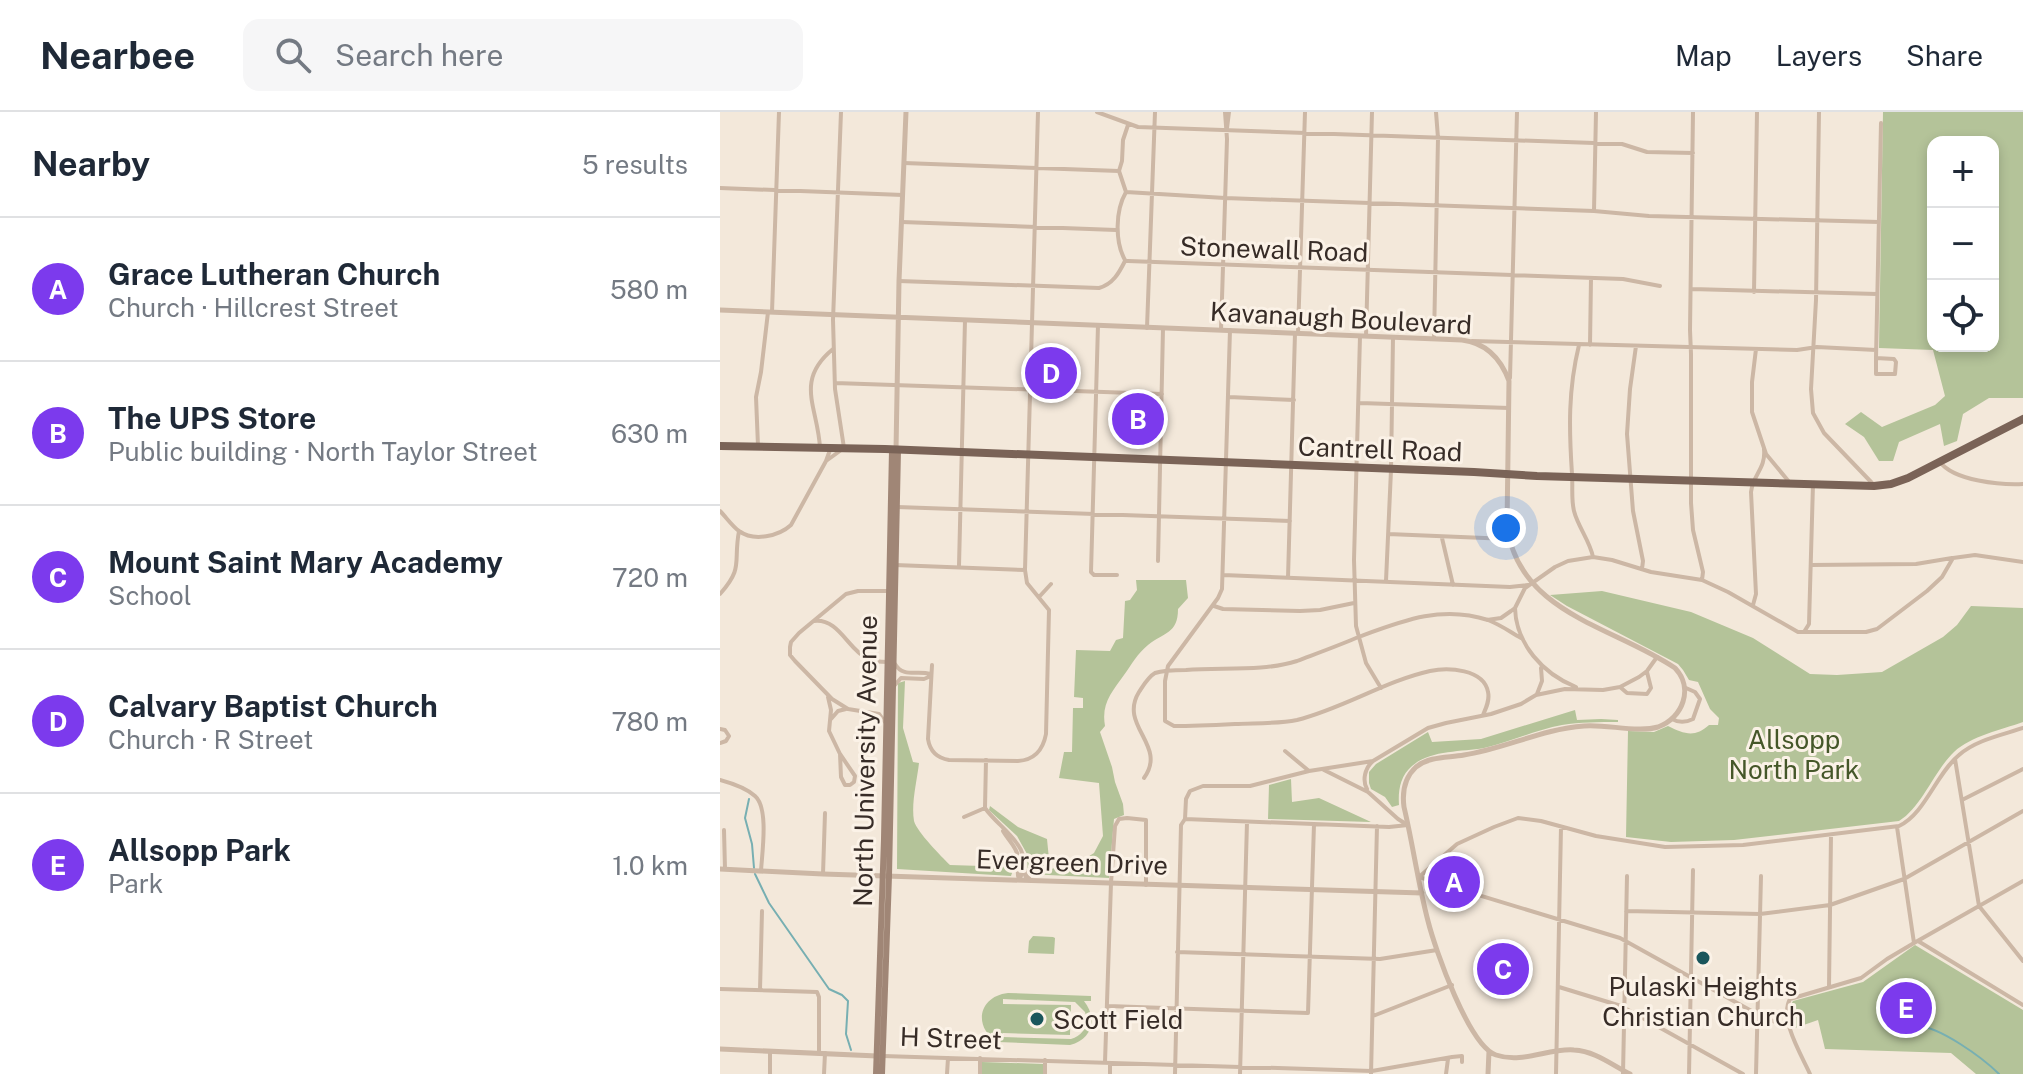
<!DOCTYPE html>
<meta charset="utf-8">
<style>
:root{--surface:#fff;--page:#f6f6f7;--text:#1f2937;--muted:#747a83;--line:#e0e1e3;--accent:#7c3aed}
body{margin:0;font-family:"Public Sans",sans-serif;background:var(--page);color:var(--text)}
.controls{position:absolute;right:24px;top:24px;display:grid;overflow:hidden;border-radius:16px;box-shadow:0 4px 12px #0003}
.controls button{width:72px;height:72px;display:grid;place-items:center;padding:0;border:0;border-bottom:2px solid var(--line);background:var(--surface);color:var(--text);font:40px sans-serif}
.you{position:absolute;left:786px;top:416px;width:28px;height:28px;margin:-20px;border:6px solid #fff;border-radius:50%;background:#1a73e8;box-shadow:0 0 0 12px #1a73e833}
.badge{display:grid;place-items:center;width:52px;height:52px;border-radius:50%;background:var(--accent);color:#fff;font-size:26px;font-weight:700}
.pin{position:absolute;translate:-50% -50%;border:4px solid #fff;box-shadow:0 2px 8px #0006}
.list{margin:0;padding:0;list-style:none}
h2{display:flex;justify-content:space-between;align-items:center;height:104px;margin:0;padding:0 32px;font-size:34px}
h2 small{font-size:26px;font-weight:400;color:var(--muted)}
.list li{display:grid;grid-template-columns:52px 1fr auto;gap:24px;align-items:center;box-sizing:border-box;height:144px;padding:0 32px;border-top:2px solid var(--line)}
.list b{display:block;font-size:30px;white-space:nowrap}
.list p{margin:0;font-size:26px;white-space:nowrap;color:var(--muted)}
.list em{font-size:26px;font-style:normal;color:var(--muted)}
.icon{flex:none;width:44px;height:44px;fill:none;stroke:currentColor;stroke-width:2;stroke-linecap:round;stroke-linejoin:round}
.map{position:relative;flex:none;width:1303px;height:962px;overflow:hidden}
header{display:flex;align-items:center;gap:48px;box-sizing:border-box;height:112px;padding:0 40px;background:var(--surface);border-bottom:2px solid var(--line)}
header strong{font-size:38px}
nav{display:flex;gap:44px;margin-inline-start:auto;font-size:28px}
.search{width:560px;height:72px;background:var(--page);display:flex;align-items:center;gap:20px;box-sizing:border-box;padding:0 28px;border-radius:16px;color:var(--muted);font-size:30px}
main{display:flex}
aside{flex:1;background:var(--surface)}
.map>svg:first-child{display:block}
</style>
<header>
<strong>Nearbee</strong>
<div class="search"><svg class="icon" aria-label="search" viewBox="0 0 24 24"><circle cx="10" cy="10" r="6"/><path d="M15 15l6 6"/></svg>Search here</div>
<nav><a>Map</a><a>Layers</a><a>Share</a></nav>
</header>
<main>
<aside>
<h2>Nearby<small>5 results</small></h2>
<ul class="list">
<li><span class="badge">A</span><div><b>Grace Lutheran Church</b><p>Church · Hillcrest Street</p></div><em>580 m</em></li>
<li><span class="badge">B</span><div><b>The UPS Store</b><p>Public building · North Taylor Street</p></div><em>630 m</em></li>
<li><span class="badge">C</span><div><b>Mount Saint Mary Academy</b><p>School</p></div><em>720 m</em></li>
<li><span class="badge">D</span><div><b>Calvary Baptist Church</b><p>Church · R Street</p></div><em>780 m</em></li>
<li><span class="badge">E</span><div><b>Allsopp Park</b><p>Park</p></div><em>1.0 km</em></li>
</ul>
</aside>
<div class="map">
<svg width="1303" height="962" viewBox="0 0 1303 962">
<rect width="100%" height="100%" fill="#f3e8da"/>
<!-- green -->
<path fill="#b4c399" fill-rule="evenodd" d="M1163,0H1303V286H1269L1243,302L1237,329L1224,334L1220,312L1179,330L1173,349H1159L1144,325L1125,312L1141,300L1162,315L1215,293L1225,284L1213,238L1159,236ZM1213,30H1273V234H1213Z
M416,468H466L468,486L458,497C458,522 444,520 428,533C417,542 412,552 404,563C392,580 381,591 385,614L380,620L392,655L395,670L403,692L404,703L394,707L389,766L308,762L307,742L297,724L269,698L270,694L298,715L327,727L330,757L355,753L374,741L383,724L379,671L339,666L344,640H352L353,596H363V586L354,585L356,538L390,539L396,528L403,526L405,489L410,488L417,478Z
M882,479L971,500L1033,526L1090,562L1117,563L1162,560L1223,525L1237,513L1251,494L1303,496V610C1281,618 1251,624 1234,640C1214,659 1202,695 1179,709L1014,728L951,730L906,725L908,619L934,620L948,614C964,622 975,626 989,613H998L999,606L990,597L978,570L969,568L963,558L958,552L847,494L830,483Z
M185,569L183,616L193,650L199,651C197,669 191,691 194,709C197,720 221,744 230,753L294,755L291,764L177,757L178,571Z
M855,598L857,608L881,607L898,608V610C879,610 860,610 842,613C815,618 790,630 764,636C741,640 710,638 692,654C680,664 678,679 679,693L672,695L665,685L651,677L649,671V660L656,652L708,620L712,630L761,627Z
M571,667L572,690L599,686L651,710L548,707L549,673Z
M313,824L333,825L335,826L334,842L308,841L309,829Z
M1195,833L1303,898V962H1256L1231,941L1105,937L1098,908L1075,916C1071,908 1068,897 1073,889L1143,870Z
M288,881L371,884V889H364C378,907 372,927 350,933L278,930C252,915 259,884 288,881ZM283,887L355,890L365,900C369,913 364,923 351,927L283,925V921L350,923L351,893L283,892Z
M262,950L324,952L323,962H261Z"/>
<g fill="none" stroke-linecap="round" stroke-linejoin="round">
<!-- stream -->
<path stroke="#77afb2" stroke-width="2" d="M29,687L25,706L32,732L34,756
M35,762L49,791L109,877L122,883L128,889L126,922L131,938
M1197,914C1219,914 1263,946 1279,962"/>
<!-- minor -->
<path stroke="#ccb7a5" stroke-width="4" d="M377,0L418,15L902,32L927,40L973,41
M973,0L970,218L971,242V391L973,418L983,460L982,468
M1099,0L1096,188L1091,277L1093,301L1104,321L1153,372
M507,16L509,0
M184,51L399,59
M0,76L183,83
M406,80L505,86L874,99L929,104L1159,110
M874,99L876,0
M182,110L396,118
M405,148C395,130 395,99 406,80L399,59L402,49L403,28L408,13
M179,169L379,176C393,172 399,161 405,149H408L903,167L940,174
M972,177L1157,182
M1034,180L1037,0
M52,200L59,0
M378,213L371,460L374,463H397
M427,216L435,0
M501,218L507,27L505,0
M510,218L502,477L498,486L448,554L445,569V609L454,614C474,614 495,613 515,612C536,611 557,612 577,608C622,597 665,569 710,559C728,555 764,557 768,580C770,588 766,596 763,603
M578,221L585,0
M640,224L634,448L636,514L646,551L661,576
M646,224L652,0
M714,227L718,26L716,0
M752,229L1077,238L1097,235L1156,238
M859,233C848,278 849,317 852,362C853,375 851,387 854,399C858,415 870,429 873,445
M870,233L871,166
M916,234L910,277L907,322L913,399L923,449L922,457
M1036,237L1032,270V300L1046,342L1070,371
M1156,246L1161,11
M1156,246L1174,247L1176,250L1175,262H1156Z
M790,266L797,0
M115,271L442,282
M509,285L574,288
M640,291L789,296
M38,334L36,285L41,260L48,200
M100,336C98,295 74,269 113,237
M106,349L124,336L115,277L113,208L121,0
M1220,350C1234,369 1281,373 1303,372
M177,395L570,409
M0,399C6,405 12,414 19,419C34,430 59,424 71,413L106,349L110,338
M668,422L789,427
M722,426L733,473
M438,449L443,216
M175,453L305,458
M1091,453L1196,452L1232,446
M239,454L245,208
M503,463L790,475L808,473
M568,466L575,221
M666,469L671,358L673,225
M0,482C24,455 13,451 19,419
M319,485L331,472
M1033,493L1036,482L1031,380C1033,362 1046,357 1044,337
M494,494L503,497L580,499L600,498L634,491
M795,496C796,532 823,562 856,575
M767,508L781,506L791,499L795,496L805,476L835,455L848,449L873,445L892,448L931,460L982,468L1008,480L1078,520H1146L1157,517L1207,479L1222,465L1233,446L1255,443L1303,450
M94,509C119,506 128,538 148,547C154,550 161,550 168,550
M1084,520L1089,512L1093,372
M175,552C183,566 198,558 210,562
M212,553L208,627C210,640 217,646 229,648L298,649C314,648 323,638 326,622L329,498L307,471L305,458L318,0
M174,574L181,566L204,567L211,564
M900,575L907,581L927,582L931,576L927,560
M817,582L822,569L821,556
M108,585L111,598L109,619L120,642L121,665L125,673H130L134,670L135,664L120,642
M111,607L118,599L126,597
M952,607C959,611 965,611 973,607L980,587L975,580L966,576
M165,610L159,602L128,597L112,587L75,549L70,543V535L71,530L79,521L126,482L138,479H169
M0,617L5,618L9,624L6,629L0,631
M565,639L589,659
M1235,647L1259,794L1303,849
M266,648L265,696C281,719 317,735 299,768
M604,658L648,680L678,707L686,712
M424,666C448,633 398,614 419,580C423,574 428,565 435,561C444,558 456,558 466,558C502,555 542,560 577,549C598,541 620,533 641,524C684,508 723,493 768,508C781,513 790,520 801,526
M0,668C11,671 26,676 35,684C49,696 42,741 41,759
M647,677C642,668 645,656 653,649
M1242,688L1303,657
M244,705L265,696
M465,707L669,715L688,713
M1177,715L1194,831
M4,718L5,757
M283,719C288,728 297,735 298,745C299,754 296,759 299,768
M103,762L105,701
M699,765L737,732L774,715L798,706L821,709L876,724L945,735L1023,733L1179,714C1205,702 1216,662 1239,643C1256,628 1282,623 1303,616
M699,765L900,826L1037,902L1062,913H1068
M906,799L1040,802L1110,793L1184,767L1303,699
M1198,829L1303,893
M457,840L660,847L717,838
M839,875L901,894L1023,962
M1109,875L1111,723
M0,877L97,880L99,885V941
M40,878L42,799
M388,894L588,901L594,712
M653,904L732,873
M163,944L652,959L732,945L742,944V950
M385,950L391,771L395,714L399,707L407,706L426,708V773
M50,962V939
M104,962L105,941
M227,962L228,946
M260,962V946
M325,962V948
M390,962V951
M455,962L461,713L465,707L466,687L470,679L483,674H530L589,659L653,649L708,616L726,611L771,602L801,592L816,583L845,577L883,578L900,575L919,565L927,559L937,545
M520,962L527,710
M651,962L657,714
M726,962L728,947
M836,962L841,715
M903,962L907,764
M969,962L973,758
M1036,962L1041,764
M1090,962C1081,942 1059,907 1070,887L1141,866L1167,847L1194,831L1303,769"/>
<!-- tertiary -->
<path stroke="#ccb7a5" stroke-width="5" d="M0,198L742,228C766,231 781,247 789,269L787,414C799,502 893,514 955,556C974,576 963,606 938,615C918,621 886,612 864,614C822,617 784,637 744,643C727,646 710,644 696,655C684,666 682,680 684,695C693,733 698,771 708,809C715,837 749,934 776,943C803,952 828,936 854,938C875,939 892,953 910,962
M176,338L179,169L186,0
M303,756L306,764L309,767
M0,757L103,762L702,781
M0,937L157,944
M768,962L769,939"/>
<!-- secondary -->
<path stroke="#a08676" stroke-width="6" d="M156,962L164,727L172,338
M162,962L169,764L178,338"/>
<!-- primary -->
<path stroke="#7a6357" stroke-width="8" d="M0,334L165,337L754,360L817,364L1154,374L1171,372L1188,366L1303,307"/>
</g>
<!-- markers -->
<g fill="#1a565c" stroke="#fbf2e7" stroke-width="3">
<circle cx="983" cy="846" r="8"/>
<circle cx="317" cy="907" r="8"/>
</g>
<g text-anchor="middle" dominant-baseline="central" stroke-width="6" stroke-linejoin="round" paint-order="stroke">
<!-- street labels -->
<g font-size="26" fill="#372c27" stroke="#fbf2e7">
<text transform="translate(554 137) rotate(2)">Stonewall Road</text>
<text transform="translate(621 206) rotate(3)">Kavanaugh Boulevard</text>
<text transform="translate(660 337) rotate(2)">Cantrell Road</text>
<text transform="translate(145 649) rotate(-89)">North University Avenue</text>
<text transform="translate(352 750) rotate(2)">Evergreen Drive</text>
<text transform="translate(231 926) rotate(2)">H Street</text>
</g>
<!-- park labels -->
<g font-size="26" fill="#455729" stroke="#fbf2e7">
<text x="1074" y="627">Allsopp<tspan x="1074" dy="30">North Park</tspan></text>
</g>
<!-- poi labels -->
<g font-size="26" fill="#372c27" stroke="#fbf2e7">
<text x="983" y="874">Pulaski Heights<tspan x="983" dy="30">Christian Church</tspan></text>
<text x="333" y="907" text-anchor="start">Scott Field</text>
</g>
</g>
</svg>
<div class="controls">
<button>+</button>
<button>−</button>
<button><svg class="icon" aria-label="locate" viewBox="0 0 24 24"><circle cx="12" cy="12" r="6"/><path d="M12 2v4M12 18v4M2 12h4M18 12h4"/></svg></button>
</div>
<div class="you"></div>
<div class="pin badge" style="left:734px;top:770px">A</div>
<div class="pin badge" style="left:418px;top:307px">B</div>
<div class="pin badge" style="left:783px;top:857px">C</div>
<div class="pin badge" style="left:331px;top:261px">D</div>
<div class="pin badge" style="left:1186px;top:896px">E</div>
</div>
</main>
